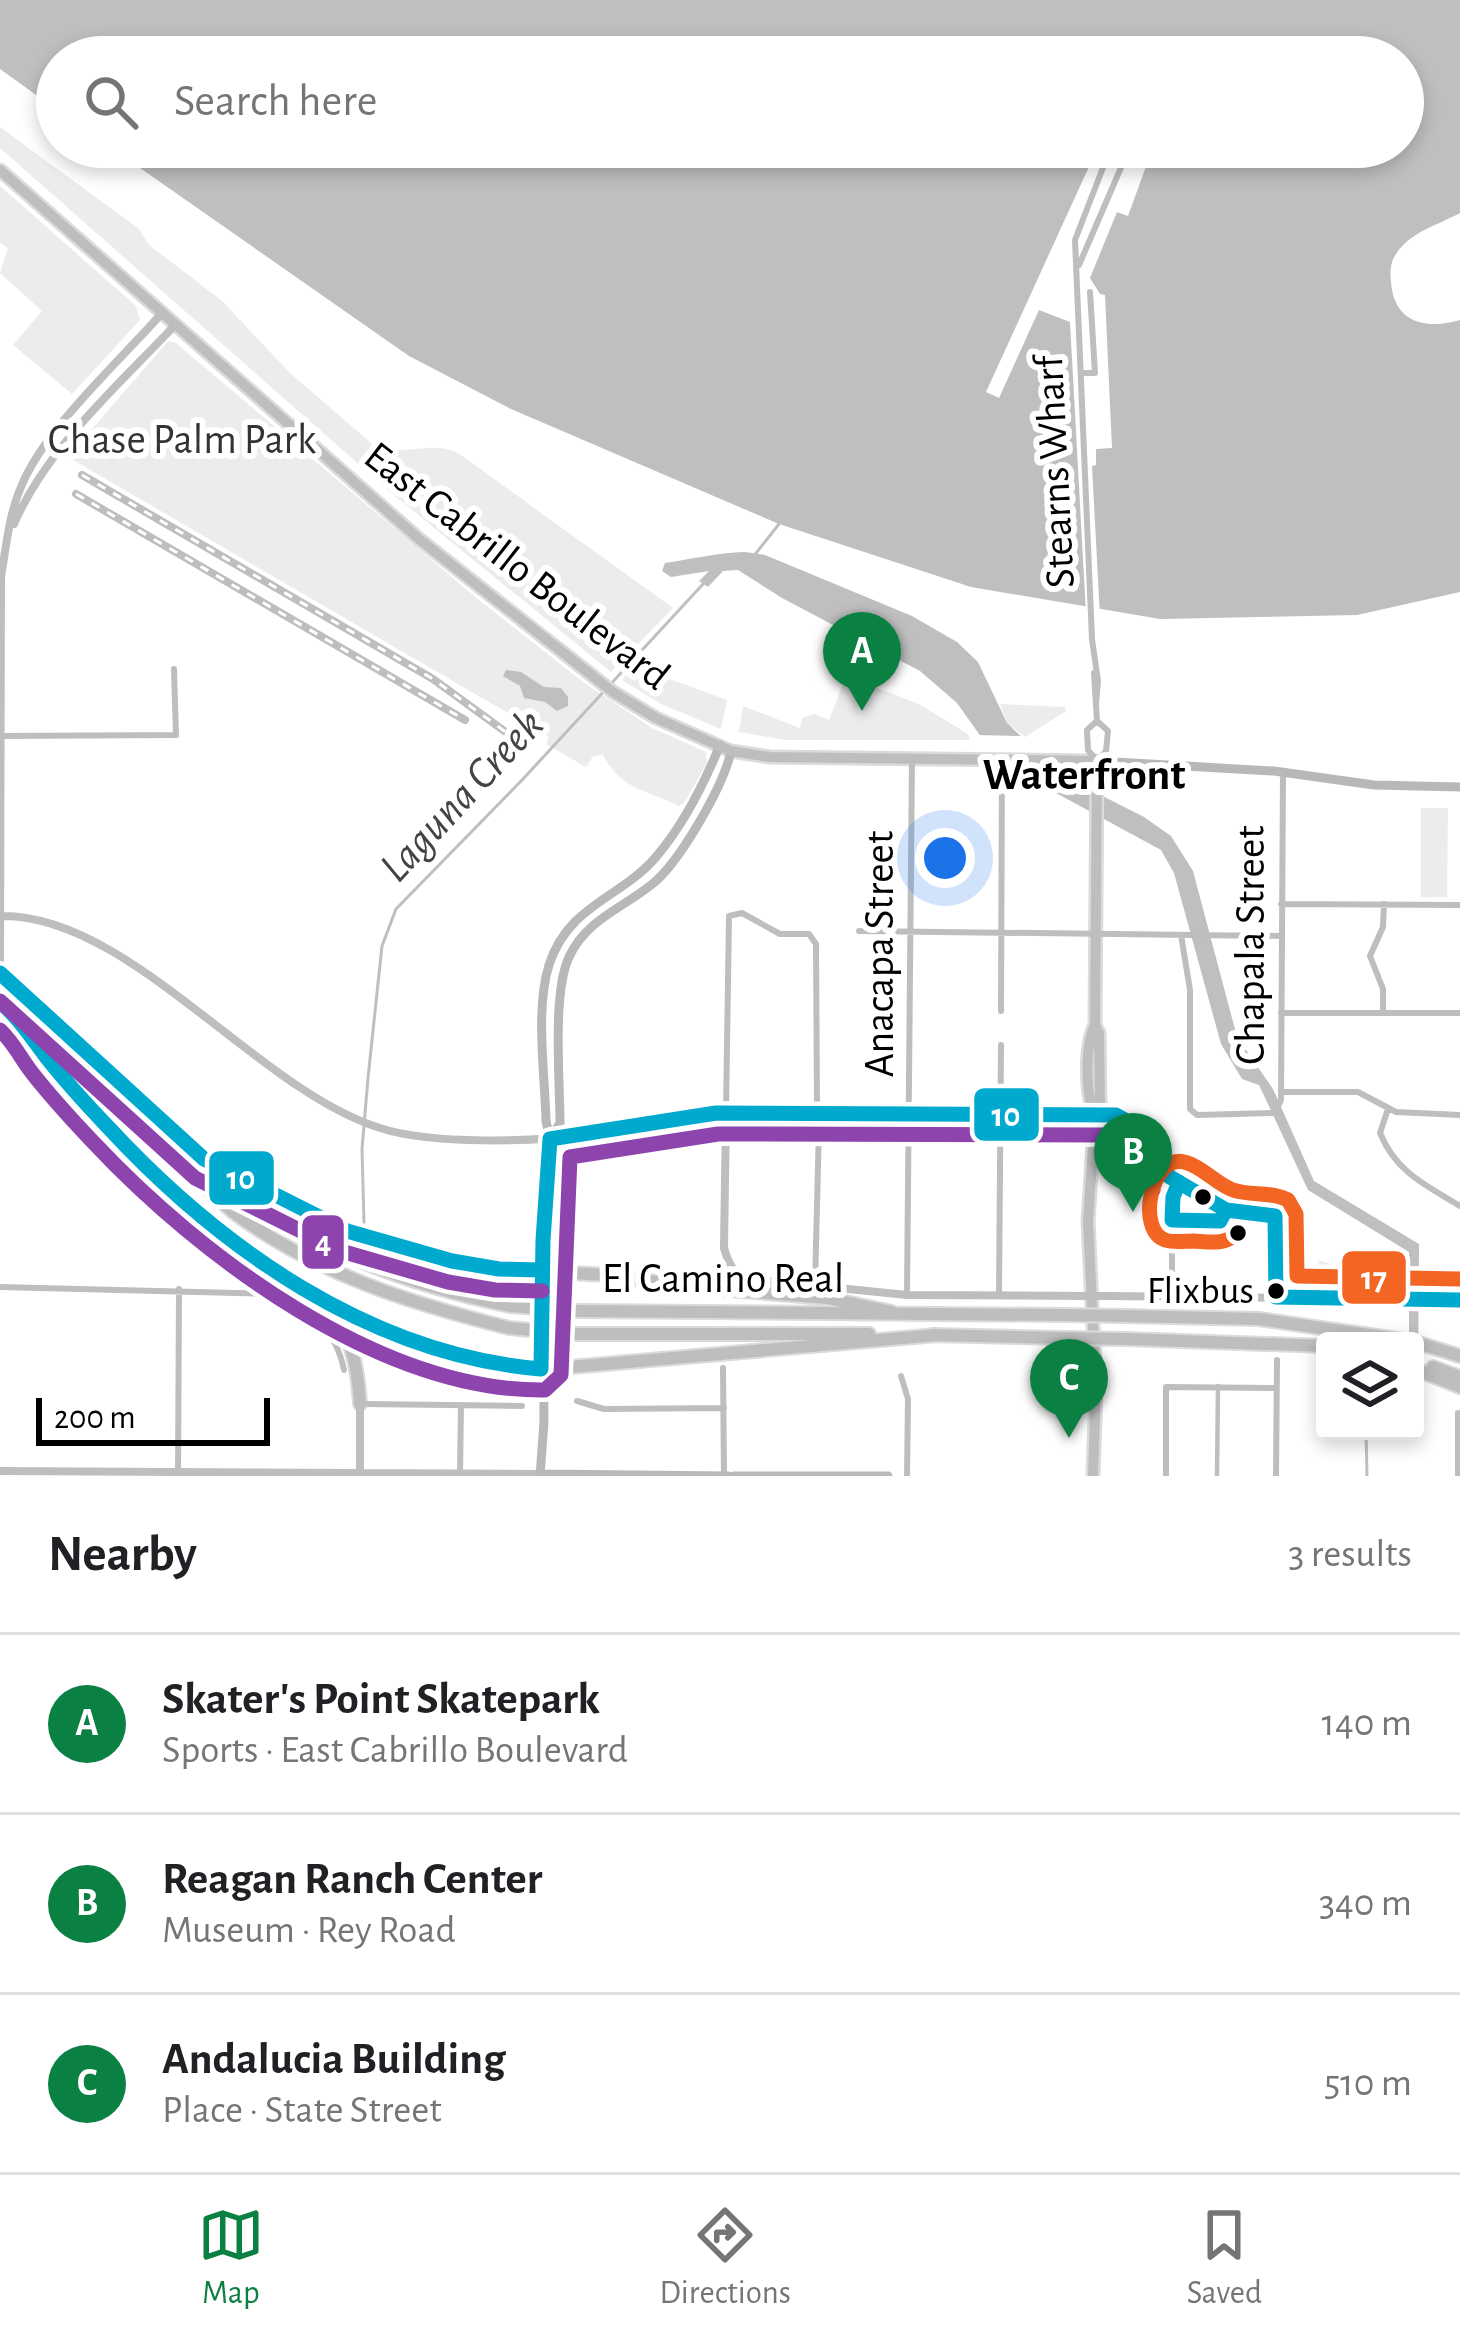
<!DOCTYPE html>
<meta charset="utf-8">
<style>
:root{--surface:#fff;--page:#f6f6f6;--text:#202124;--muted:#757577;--line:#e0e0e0;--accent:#0b8043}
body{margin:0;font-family:"Alegreya Sans",sans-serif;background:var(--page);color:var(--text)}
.controls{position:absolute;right:36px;bottom:36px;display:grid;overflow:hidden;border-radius:12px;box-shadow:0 6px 18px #0003}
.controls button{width:108px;height:108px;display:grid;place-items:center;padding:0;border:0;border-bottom:3px solid var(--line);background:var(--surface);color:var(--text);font:60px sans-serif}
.scale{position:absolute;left:36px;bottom:30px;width:234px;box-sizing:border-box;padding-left:12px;border:6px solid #000;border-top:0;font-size:33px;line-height:42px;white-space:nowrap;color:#000;-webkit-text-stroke:9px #fff;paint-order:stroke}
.you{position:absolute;left:945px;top:858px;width:42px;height:42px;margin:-30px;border:9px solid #fff;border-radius:50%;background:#1a73e8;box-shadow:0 0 0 18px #1a73e833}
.badge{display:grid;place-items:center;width:78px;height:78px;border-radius:50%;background:var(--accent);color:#fff;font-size:39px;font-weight:700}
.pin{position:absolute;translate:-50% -99px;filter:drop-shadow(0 3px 6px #0008)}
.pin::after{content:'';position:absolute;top:63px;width:42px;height:36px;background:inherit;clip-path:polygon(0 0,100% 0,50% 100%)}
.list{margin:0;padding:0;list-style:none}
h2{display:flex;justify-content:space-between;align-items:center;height:156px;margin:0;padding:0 48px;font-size:51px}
h2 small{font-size:39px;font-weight:400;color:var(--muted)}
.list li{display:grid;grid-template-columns:78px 1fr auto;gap:36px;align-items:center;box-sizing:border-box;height:180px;padding:0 48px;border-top:3px solid var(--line)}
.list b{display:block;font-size:45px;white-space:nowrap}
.list p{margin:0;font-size:39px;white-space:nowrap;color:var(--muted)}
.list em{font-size:39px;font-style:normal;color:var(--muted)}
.icon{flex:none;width:66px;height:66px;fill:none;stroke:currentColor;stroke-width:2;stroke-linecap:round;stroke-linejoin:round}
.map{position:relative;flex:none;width:1460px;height:1476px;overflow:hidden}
.search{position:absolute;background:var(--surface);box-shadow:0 6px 18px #0003;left:36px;right:36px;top:36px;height:132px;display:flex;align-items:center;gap:30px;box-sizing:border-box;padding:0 42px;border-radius:66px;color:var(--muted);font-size:45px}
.sheet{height:696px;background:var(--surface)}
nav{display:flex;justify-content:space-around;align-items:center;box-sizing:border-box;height:168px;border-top:3px solid var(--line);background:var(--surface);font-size:33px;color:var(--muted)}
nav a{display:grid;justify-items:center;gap:6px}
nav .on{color:var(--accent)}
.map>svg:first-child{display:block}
</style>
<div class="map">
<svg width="1460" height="1476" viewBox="0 0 1460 1476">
<rect width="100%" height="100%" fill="#fff"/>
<!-- green -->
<path fill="#ececec" d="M0,127L139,229L149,245L221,300L290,373L377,448C404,456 433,440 458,453L673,608L611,672L389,491L0,148Z
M0,186L136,306L140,320L72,394L13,345L42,311L0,273L8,248L0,243Z
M168,341L176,343L479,600L583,682L652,728L706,752L707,763L684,803L679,806C647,790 620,789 603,755L593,756L586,767L546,744L549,737L68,457Z
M634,666L727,700L721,729L661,704L622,680Z
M846,676L919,704L968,734L970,740H786L739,732L743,706L800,728L802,718L814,714L829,720Z
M1000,704L1065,707L1066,711L1025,737L1007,723Z
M1421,808H1448L1447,897H1421Z
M1318,1260L1382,1282L1386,1288H1322Z"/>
<!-- water -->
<path fill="#bfbfbf" d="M0,0H1460V213C1438,225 1410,232 1396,254C1390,263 1390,272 1391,282C1394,323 1426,330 1460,320V592L1357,615L1160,619L971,587L779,524L511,409L409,356L110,147H1403V57H57V110L0,69Z
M745,552L765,555L912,616L957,642L978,662L1007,723L1063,776L1144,817L1171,836L1193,871L1237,1037L1273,1089L1314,1181L1419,1244L1418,1402L1415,1401V1341H1409V1252L1308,1190L1259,1085L1242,1079L1221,1044L1174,873L1161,850L1021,774L979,734L957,703L920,671L782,598L738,570L723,571L708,587L699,581L709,571L671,577L662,571L665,563C691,559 717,553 745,552Z
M506,670L521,672L544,687L561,688L568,697V706L557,711L545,702L524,698L520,686L503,676Z"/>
<!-- pier -->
<path fill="#fff" d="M1098,147H1148V161L1128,216L1117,212L1090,278L1100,294L1105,295L1112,448L1096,449V465L1092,466L1100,617L1086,614L1070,322L1039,310L999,398L986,392Z
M977,735L1022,736L1065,775L1019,774Z"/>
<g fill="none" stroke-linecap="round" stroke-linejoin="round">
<!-- stream -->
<path stroke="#bfbfbf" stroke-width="3" d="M753,557L779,524
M364,1223L362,1149L368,1078L382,946L396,909L523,779L704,583
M1366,1431L1367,1476"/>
<defs>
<path id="primary" d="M0,170L419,539L613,692L656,718L731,751L769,757L1097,761L1095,1025L1099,1033L1100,1106L1095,1114L1088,1221L1096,1388L1093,1476
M1095,1114C1085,1095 1085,1044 1095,1025"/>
<path id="motorway" d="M0,973L207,1162
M0,1002L233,1212C317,1274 409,1303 509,1328
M29,1029C49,1064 78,1091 105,1120C136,1154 166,1190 201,1219C294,1292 439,1370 559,1368L937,1335
M204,1159L328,1223L452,1261L499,1269L607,1275L693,1287L827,1298L892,1312
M223,1176C305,1248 404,1284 510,1306
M316,1297C351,1328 357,1360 360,1404
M577,1311L1062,1315
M1125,1316L1259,1319L1411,1341
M577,1334H869
M932,1335L1064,1338
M1126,1339L1325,1346
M1415,1342L1460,1356
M1433,1367L1460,1377
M1415,1369L1460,1387"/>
</defs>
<!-- primary casing -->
<use href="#primary" stroke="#dbdbdb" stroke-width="15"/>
<!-- motorway casing -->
<use href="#motorway" stroke="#dbdbdb" stroke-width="16"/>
<!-- pedestrian -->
<path stroke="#bebebe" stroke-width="4.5" d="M1217,1476L1218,1386"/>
<!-- minor -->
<path stroke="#bebebe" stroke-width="6" d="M1079,265L1129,149L1125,147
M1081,373H1095L1090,292
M1094,673L1097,721L1108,731L1106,751L1097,761L1088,750L1087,730L1097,721
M1096,704L1098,681L1092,639L1075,240L1111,147
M0,736L176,735L174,669
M1281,904L1460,905
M859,931L1282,936
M1181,935L1190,990V1109L1197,1115L1275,1113L1281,1100L1283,772
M1001,1011L1002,759
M1383,1011V989L1370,956L1383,927L1384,904
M1281,1013H1460
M1281,1092H1358L1396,1112L1460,1115
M1388,1109L1380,1133C1396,1172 1425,1185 1460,1206
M815,1286L819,1126L817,1106L816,944L809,934H780L742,913L729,916L726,1113C759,1114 792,1112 826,1114L1116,1115L1134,1125L1154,1163L1170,1177L1226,1210L1275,1216L1276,1297
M0,1287L278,1294C312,1312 336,1330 344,1370
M999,1293L1001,1045
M907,1295L912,758
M1172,1297V1229
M723,1368L724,1476
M901,1376L908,1399L907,1476
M577,1401L604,1409L724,1408
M363,1404L522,1406
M460,1473L461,1405
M178,1476L179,1289
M1166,1476V1387L1276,1388
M1276,1476L1277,1360
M1458,1476V1413"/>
<!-- tertiary -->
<path stroke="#bebebe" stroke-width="8" d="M14,524C47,447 119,385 175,325
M1,916C129,914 257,1090 380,1128C432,1145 536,1142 590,1134C634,1126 681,1113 726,1113L724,1248C729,1265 733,1273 750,1279L907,1295L1090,1296
M0,963L1,577C6,548 9,514 21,487C44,429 120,361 162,313
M1108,1296L1460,1300
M0,1471L540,1474
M360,1473V1404"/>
<!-- secondary -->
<path stroke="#b8b8b8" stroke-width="9" d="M1097,761L1274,771L1374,785L1460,787
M550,1139L560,1123C560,1080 552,994 569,957C586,920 621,909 651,885C679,864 724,785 731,751
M540,1474L728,1476
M540,1476L544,1422L543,1253L550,1139L546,1121C545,1075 535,1009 549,965C568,905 621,898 656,857C684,824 704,784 720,745
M734,1476H888"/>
<!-- primary -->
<use href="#primary" stroke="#bebebe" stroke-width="10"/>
<!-- motorway -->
<use href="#motorway" stroke="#bebebe" stroke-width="12"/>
<defs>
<path id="rail" d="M82,475L433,679L514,738
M76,494L465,720"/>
</defs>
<!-- rail casing -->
<use href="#rail" stroke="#bebebe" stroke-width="8"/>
<!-- rail -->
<use href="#rail" stroke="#fff" stroke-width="3" stroke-dasharray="9" stroke-linecap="butt"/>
<defs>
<path id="motorway-bridge" d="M510,1306L577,1311
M1062,1315L1125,1316
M509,1328L577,1334
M1064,1338L1126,1339"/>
</defs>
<!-- motorway-bridge casing -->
<use href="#motorway-bridge" stroke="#dbdbdb" stroke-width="16" stroke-linecap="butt"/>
<!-- tertiary-bridge -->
<path stroke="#bebebe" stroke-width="8" d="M1090,1296H1108"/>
<!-- motorway-bridge -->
<use href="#motorway-bridge" stroke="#bebebe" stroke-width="12"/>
<defs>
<path id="bus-1" d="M0,973L204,1159L347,1231L452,1261L499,1269L542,1270
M0,1002C20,1019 31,1037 47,1058C66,1082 87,1105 108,1127C221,1249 371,1355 541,1369L543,1240L550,1139L716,1113L1116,1115L1134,1125L1154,1163L1170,1177L1226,1210L1275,1216L1276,1297L1460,1300
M1179,1182L1173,1197L1172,1220L1220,1221L1226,1210"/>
<path id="bus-2" d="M0,1001L195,1178L341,1251L448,1282L495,1290L542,1291
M0,1030C14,1043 21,1059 33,1074C52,1098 73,1121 94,1143C201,1257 381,1392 545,1390L561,1375L570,1157L718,1134L1105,1135C1130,1146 1132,1174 1153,1190"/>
<path id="bus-3" d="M1238,1233C1225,1245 1211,1242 1194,1241C1185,1241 1174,1243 1165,1240C1136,1230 1151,1154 1184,1162C1202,1166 1216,1184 1233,1190C1251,1196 1271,1191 1288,1200L1296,1214L1297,1276L1460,1279"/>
</defs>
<!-- bus-1 casing -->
<use href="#bus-1" stroke="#fff" stroke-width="24"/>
<!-- bus-2 casing -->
<use href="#bus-2" stroke="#fff" stroke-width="24"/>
<!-- bus-3 casing -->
<use href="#bus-3" stroke="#fff" stroke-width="24"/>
<!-- bus-1 -->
<use href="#bus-1" stroke="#00a9ce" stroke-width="15"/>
<!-- bus-2 -->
<use href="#bus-2" stroke="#8e44ad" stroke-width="15"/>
<!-- bus-3 -->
<use href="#bus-3" stroke="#f26522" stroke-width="15"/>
</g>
<!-- markers -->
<g fill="#000" stroke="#fff" stroke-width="4.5">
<circle cx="1203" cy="1197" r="10"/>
<circle cx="1238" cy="1233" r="10"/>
<circle cx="1276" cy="1291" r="10"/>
</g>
<g text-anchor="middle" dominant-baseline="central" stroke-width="12" stroke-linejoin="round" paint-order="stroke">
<!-- bus labels -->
<g font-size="39" fill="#000" stroke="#fff" text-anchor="end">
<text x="1254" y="1291">Flixbus</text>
</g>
<!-- park labels -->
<g font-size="42" fill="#333" stroke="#fff">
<text x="182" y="440">Chase Palm Park</text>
</g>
<!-- street labels -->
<g font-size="42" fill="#000" stroke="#fff">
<text transform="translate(1055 472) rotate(-93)">Stearns Wharf</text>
<text transform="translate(517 566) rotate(38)">East Cabrillo Boulevard</text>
<text transform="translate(1251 945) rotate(-90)">Chapala Street</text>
<text transform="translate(880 954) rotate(-90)">Anacapa Street</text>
<text x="723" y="1279">El Camino Real</text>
</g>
<!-- neighbourhood labels -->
<g font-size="45" font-weight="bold" fill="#000" stroke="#fff">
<text x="1084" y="775">Waterfront</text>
</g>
<!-- water labels -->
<g font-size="45" font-style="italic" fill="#444" stroke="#fff">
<text transform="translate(462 796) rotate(-47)">Laguna Creek</text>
</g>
</g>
<g stroke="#fff" stroke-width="4.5">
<rect x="972" y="1086" width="69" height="57" rx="12" fill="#00a9ce"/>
<rect x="207" y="1149" width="69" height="58" rx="12" fill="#00a9ce"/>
<rect x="300" y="1213" width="46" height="58" rx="12" fill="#8e44ad"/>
<rect x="1340" y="1249" width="68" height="57" rx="12" fill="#f26522"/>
</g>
<g font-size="33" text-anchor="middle" font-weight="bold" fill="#fff">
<text x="1006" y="1126">10</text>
<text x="241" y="1189">10</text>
<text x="323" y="1253">4</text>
<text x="1374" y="1289">17</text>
</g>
</svg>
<div class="controls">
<button><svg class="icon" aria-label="layers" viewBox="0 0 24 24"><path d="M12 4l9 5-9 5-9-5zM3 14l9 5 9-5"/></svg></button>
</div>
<div class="scale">200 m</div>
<div class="you"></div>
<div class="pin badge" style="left:862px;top:711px">A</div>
<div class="pin badge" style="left:1133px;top:1212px">B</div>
<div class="pin badge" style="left:1069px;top:1438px">C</div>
<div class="search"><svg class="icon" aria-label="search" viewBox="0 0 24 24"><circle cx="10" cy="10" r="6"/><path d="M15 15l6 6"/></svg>Search here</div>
</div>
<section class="sheet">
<h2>Nearby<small>3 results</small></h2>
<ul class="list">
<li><span class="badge">A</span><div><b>Skater's Point Skatepark</b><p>Sports · East Cabrillo Boulevard</p></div><em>140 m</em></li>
<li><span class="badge">B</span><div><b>Reagan Ranch Center</b><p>Museum · Rey Road</p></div><em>340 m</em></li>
<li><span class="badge">C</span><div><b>Andalucia Building</b><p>Place · State Street</p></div><em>510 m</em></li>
</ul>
</section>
<nav>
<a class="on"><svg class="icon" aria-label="map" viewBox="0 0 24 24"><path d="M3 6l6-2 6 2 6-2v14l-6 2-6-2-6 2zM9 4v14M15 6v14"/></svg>Map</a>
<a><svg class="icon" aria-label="directions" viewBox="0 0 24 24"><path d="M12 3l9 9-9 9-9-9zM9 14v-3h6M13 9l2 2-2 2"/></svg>Directions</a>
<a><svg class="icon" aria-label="saved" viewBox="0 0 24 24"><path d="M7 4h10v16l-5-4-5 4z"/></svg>Saved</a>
</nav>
